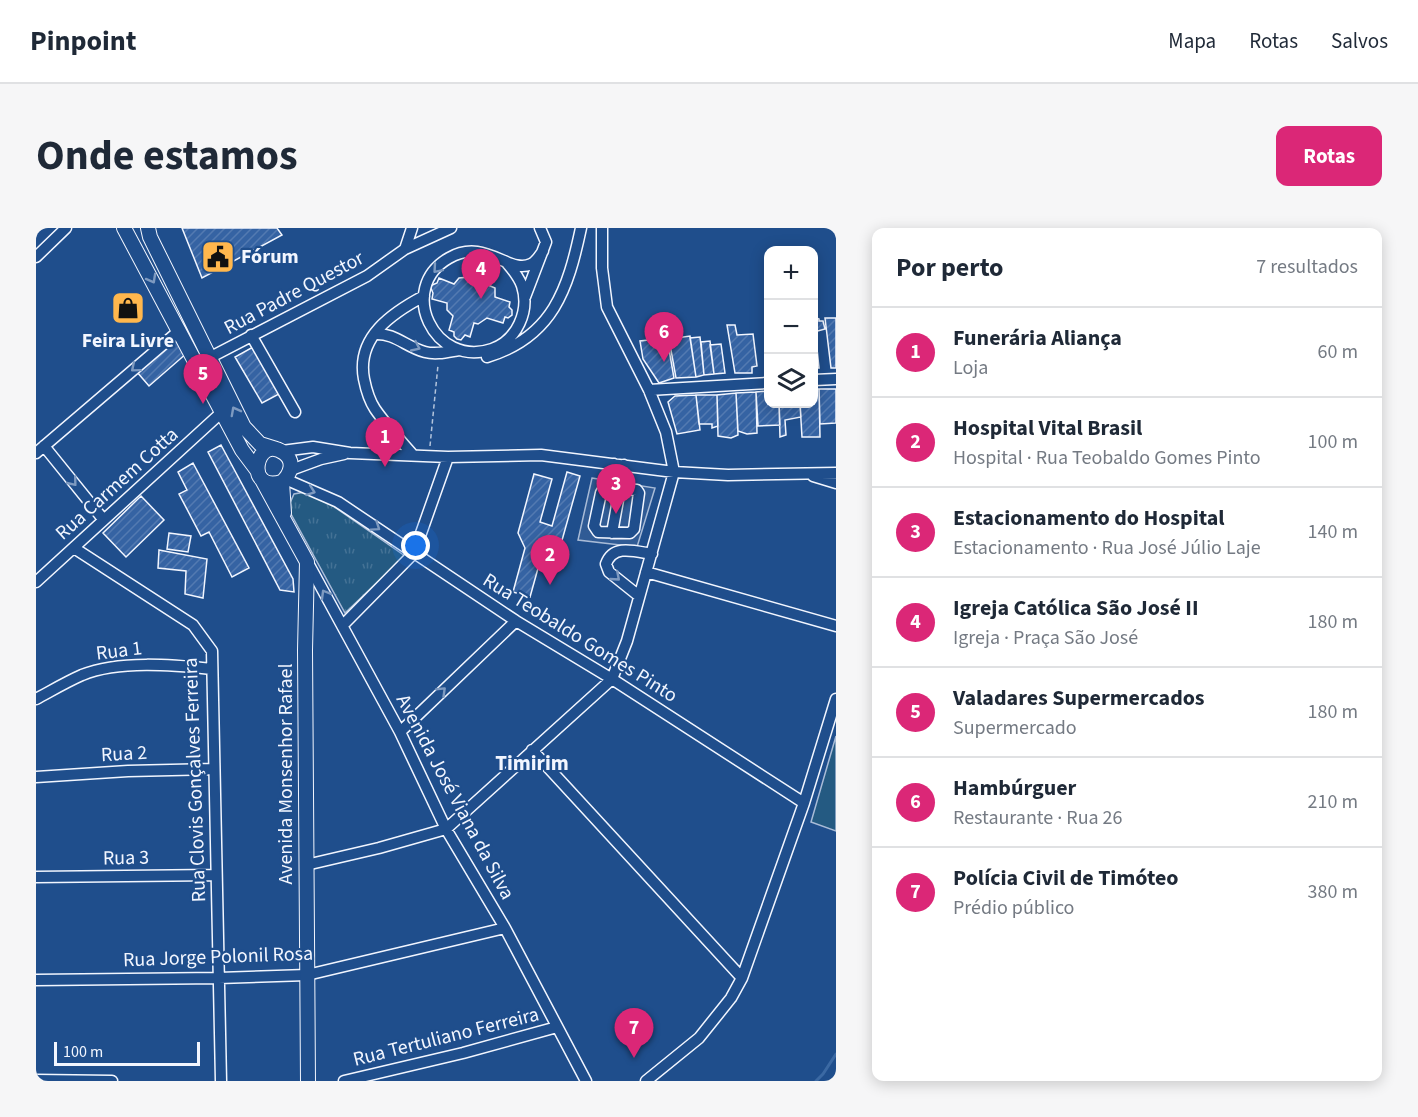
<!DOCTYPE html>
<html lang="pt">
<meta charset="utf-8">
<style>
:root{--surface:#fff;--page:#f6f6f7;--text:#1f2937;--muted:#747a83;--line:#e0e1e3;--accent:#db2777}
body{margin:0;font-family:"Source Sans 3",sans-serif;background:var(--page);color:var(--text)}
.controls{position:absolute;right:18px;top:18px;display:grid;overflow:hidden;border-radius:12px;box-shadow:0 3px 15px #0003}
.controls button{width:54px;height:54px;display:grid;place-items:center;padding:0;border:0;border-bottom:2px solid var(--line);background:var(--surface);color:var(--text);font:30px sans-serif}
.scale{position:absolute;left:18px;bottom:15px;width:146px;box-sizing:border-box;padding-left:6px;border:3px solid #f2f6ff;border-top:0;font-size:16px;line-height:21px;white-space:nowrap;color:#f2f6ff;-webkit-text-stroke:4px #1f4e8c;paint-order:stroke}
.you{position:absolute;left:380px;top:318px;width:21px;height:21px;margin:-15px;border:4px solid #fff;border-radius:50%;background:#1a73e8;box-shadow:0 0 0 9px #1a73e833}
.badge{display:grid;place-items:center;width:39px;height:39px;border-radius:50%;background:var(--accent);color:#fff;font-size:20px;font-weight:700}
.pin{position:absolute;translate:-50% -50px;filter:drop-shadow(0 2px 3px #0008)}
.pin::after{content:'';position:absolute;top:32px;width:21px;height:18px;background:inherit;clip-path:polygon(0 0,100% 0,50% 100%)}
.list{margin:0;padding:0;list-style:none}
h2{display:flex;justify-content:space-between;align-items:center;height:78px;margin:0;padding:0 24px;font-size:26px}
h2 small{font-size:20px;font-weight:400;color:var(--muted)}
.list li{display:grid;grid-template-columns:39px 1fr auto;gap:18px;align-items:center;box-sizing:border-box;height:90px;padding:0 24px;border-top:2px solid var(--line)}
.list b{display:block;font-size:22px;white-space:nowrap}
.list p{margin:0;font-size:20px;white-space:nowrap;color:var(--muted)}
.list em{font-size:20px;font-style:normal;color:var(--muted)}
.icon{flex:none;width:33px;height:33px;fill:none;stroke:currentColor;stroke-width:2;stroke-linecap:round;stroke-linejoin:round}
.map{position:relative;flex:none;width:800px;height:853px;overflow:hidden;border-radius:12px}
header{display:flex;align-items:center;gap:36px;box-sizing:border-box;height:84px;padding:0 30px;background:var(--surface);border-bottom:2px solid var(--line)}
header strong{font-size:28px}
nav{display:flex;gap:33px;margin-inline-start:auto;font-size:21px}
.intro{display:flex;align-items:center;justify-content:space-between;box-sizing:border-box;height:144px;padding:0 36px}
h1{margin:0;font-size:42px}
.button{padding:15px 27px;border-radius:12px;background:var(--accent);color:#fff;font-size:21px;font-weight:700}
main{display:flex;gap:36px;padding:0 36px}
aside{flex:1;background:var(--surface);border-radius:12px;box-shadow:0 3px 15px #0003}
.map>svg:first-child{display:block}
</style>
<header>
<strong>Pinpoint</strong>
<nav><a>Mapa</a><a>Rotas</a><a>Salvos</a></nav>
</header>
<div class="intro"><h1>Onde estamos</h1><a class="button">Rotas</a></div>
<main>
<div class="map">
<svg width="800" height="853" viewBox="0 0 800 853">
<defs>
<pattern id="park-tufts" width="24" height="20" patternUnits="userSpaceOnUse" patternTransform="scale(1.5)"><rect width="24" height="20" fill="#245a82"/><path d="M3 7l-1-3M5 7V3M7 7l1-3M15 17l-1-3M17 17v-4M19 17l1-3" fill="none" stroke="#447295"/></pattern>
<pattern id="building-hatch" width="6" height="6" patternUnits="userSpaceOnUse" patternTransform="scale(1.5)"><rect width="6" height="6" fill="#3563a3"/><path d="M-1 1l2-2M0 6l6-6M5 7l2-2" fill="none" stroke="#537ab1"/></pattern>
</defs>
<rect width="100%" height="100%" fill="#1f4e8c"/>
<!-- park -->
<path fill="url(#park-tufts)" stroke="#a8bbd7" stroke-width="1.5" d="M269,264L287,271L369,328L309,385L255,286L254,275L258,266Z"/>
<!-- garden -->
<path fill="#245a82" stroke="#a8bbd7" stroke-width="1.5" d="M800,508V603L775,594Z"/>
<!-- parking -->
<path fill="#305b95" stroke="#a8bbd7" stroke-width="1.5" d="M556,250L619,260L601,319L542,312Z"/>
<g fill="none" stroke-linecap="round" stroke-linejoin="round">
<!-- stream -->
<path stroke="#3b69a3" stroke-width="3" d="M780,853L787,846L800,826"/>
</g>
<!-- building -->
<path fill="url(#building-hatch)" stroke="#f2f6ff" stroke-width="1.5" d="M146,0H241L246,7L166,50Z
M449,33L452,35L453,41L457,42L452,57L459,60V69L474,74L473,79L476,82V87L472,90L469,89L467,95L451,90L442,96L438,95L434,109L429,107L425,112L421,111L418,108V104L413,102L417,88L411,82V75L396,71L397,65L394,58L401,55L403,50L418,56L423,50L432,49L438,34L443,36Z
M778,89L783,91V93H787L789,101L778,104Z
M789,90H800V140H795Z
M691,97H699L701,107L717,106L721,138L716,139V145H699Z
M654,108L660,149L640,150L633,111Z
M664,109L668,147L660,149L654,110Z
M631,110L638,150L623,155L607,131L604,113Z
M141,111L151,125L113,158L101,144Z
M780,111L783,140H778V112Z
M674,113L678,146L668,147L665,114Z
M685,116L689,145L678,146L674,117Z
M217,119L243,166L226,175L199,129Z
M778,161H783L784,209H766L764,176H778Z
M783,161H800V195L784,196Z
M732,163V176H743L744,197L722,198L720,164Z
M720,164L721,205L711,206L702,203L700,165Z
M700,165L702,207L695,210L682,208L681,167Z
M660,167L664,202L641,206L632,174L639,168Z
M660,167H681L682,198L676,200V196H663Z
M743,176H764L765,189L749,192L750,207L744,209Z
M185,217L257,351L258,364L244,362L172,224Z
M157,235L213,340L196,349L173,304L165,308L143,266L151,262L142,244Z
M531,244L544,248L523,323L508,319L494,369L477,364L489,320L482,305L498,246L516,251L504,294L516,298Z
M105,268L128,292L90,329L67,305Z
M133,305L155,308L152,324L131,321Z
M123,322L171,331L167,370L149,366L150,343L122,340Z"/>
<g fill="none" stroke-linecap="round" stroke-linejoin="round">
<defs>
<path id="minor" d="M369,21L415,0
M0,29L30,0
M471,35C477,42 483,49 486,58C494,83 481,112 456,121C398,141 360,60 413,30C449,9 473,47 495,36C500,34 504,27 507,23
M489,69L510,14L504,0
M339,106C359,105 370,119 389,124C400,127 411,124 423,122
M215,107L259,184
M451,129C517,109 532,61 545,0
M173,130L331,48L369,21L376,0
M778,152L800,151
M613,162L732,155
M8,218L67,291
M246,223L277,219L314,225L412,229L505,227L638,244L692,247L800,245
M0,225L144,102
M377,227C364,212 350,197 339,181C333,172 330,161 328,151C320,109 356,85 388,68
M578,236L576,247L565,265L558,298L562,304L594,305L598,301L603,265L601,262L584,261L588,237
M255,242L285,231L308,226
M777,248L800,255
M249,251L302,274L480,393L576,451L768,575
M576,305L584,261
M38,320L157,397L176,423L185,853
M272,335L364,504L410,601L469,700L550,853
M610,344L800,398
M0,354L186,184
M603,368L573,344L570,336C577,316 598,323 616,326
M307,397L378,325L412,229
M0,471C15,463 30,454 46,447C83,432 137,437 176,441
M364,504L480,393
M496,522L706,750
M0,549L92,543L178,541
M270,637L343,620L410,601L576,451L591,413L638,244L630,204L613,162L571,79L566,40V0
M0,649L180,647
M0,752L183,750L271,747L469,700
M0,852L76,853
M308,853L427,825L521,799
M610,853L663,810L695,770L706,750L768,575L800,471"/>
<path id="major" d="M88,0L206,222L221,242
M112,0L114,9L208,199L224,216L240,221
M225,250L271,334L269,422L272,853
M246,254C207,266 220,204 248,225C259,233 255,246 246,254L248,285"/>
</defs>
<!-- minor casing -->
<use href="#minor" stroke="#f2f6ff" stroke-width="13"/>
<!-- major casing -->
<use href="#major" stroke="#f2f6ff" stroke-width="16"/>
<!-- path -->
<path stroke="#b3c4dc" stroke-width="1.5" stroke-dasharray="4.5 3" stroke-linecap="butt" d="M394,218L402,137"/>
<!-- minor -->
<use href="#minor" stroke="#1f4e8c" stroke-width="10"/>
<!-- major -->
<use href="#major" stroke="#1f4e8c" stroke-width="14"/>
</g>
<!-- one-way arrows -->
<defs><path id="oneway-chevron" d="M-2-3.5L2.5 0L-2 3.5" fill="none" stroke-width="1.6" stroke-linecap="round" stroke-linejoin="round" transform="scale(1.5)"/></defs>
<g stroke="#7e9ac0">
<use href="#oneway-chevron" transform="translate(401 41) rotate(131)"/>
<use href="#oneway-chevron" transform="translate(116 51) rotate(61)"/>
<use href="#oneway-chevron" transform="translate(380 119) rotate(25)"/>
<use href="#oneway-chevron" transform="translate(99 140) rotate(140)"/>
<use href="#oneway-chevron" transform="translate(199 183) rotate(-118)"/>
<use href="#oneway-chevron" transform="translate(37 254) rotate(51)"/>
<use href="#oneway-chevron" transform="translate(275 263) rotate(20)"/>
<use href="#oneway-chevron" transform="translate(340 299) rotate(34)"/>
<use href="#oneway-chevron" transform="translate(580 349) rotate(41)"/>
<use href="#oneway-chevron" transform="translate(289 366) rotate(-120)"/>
<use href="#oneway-chevron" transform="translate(406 463) rotate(-44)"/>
</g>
<!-- icons -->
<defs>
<symbol id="civic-square" viewBox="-11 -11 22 22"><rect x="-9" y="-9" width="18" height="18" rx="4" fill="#ffb74d" stroke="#1f4e8c"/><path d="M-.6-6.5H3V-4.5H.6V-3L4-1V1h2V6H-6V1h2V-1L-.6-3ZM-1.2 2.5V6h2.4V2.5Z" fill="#111"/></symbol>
<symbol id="shop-square" viewBox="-11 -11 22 22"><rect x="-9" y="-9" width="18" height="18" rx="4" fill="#ffb74d" stroke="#1f4e8c"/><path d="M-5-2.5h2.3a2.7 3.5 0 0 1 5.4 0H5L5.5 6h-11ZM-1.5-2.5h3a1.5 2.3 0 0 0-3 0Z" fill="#111"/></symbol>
</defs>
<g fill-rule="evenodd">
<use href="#civic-square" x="163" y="10" width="38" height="38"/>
<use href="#shop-square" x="73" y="61" width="38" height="38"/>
</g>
<g text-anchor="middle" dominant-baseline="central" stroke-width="4.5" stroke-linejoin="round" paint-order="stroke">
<!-- poi labels -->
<g font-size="20" font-weight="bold" fill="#f2f6ff" stroke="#1f4e8c" text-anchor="start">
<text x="205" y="29">Fórum</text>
<text x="92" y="113" text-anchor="middle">Feira Livre</text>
</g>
<!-- street labels -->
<g font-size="20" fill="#f2f6ff" stroke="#1f4e8c">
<text transform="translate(258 65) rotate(-28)">Rua Padre Questor</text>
<text transform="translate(81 256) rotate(-42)">Rua Carmem Cotta</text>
<text transform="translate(544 410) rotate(32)">Rua Teobaldo Gomes Pinto</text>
<text transform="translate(83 423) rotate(-7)">Rua 1</text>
<text transform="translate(88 526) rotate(-3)">Rua 2</text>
<text transform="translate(250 546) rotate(-90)">Avenida Monsenhor Rafael</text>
<text transform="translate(159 552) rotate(-92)">Rua Clovis Gonçalves Ferreira</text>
<text transform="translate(419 569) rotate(62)">Avenida José Viana da Silva</text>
<text transform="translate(90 630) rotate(-1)">Rua 3</text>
<text transform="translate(182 729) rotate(-2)">Rua Jorge Polonil Rosa</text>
<text transform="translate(410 809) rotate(-14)">Rua Tertuliano Ferreira</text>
</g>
<!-- neighbourhood labels -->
<g font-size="21" font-weight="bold" fill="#f2f6ff" stroke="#1f4e8c">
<text x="496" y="535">Timirim</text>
</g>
</g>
</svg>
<div class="controls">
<button>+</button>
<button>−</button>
<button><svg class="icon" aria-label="layers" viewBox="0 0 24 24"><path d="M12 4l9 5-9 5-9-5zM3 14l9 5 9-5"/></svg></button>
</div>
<div class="scale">100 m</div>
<div class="you"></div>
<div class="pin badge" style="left:349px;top:239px">1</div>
<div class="pin badge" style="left:514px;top:357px">2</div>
<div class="pin badge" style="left:580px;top:286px">3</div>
<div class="pin badge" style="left:445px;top:71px">4</div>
<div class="pin badge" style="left:167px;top:176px">5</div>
<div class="pin badge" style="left:628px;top:134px">6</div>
<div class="pin badge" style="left:598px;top:830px">7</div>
</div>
<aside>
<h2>Por perto<small>7 resultados</small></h2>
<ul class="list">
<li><span class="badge">1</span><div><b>Funerária Aliança</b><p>Loja</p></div><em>60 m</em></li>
<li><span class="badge">2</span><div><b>Hospital Vital Brasil</b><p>Hospital · Rua Teobaldo Gomes Pinto</p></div><em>100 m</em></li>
<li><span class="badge">3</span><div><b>Estacionamento do Hospital</b><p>Estacionamento · Rua José Júlio Laje</p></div><em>140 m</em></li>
<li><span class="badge">4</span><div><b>Igreja Católica São José II</b><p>Igreja · Praça São José</p></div><em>180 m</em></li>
<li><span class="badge">5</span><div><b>Valadares Supermercados</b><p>Supermercado</p></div><em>180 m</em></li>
<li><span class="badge">6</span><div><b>Hambúrguer</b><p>Restaurante · Rua 26</p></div><em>210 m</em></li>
<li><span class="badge">7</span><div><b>Polícia Civil de Timóteo</b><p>Prédio público</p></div><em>380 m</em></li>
</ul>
</aside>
</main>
